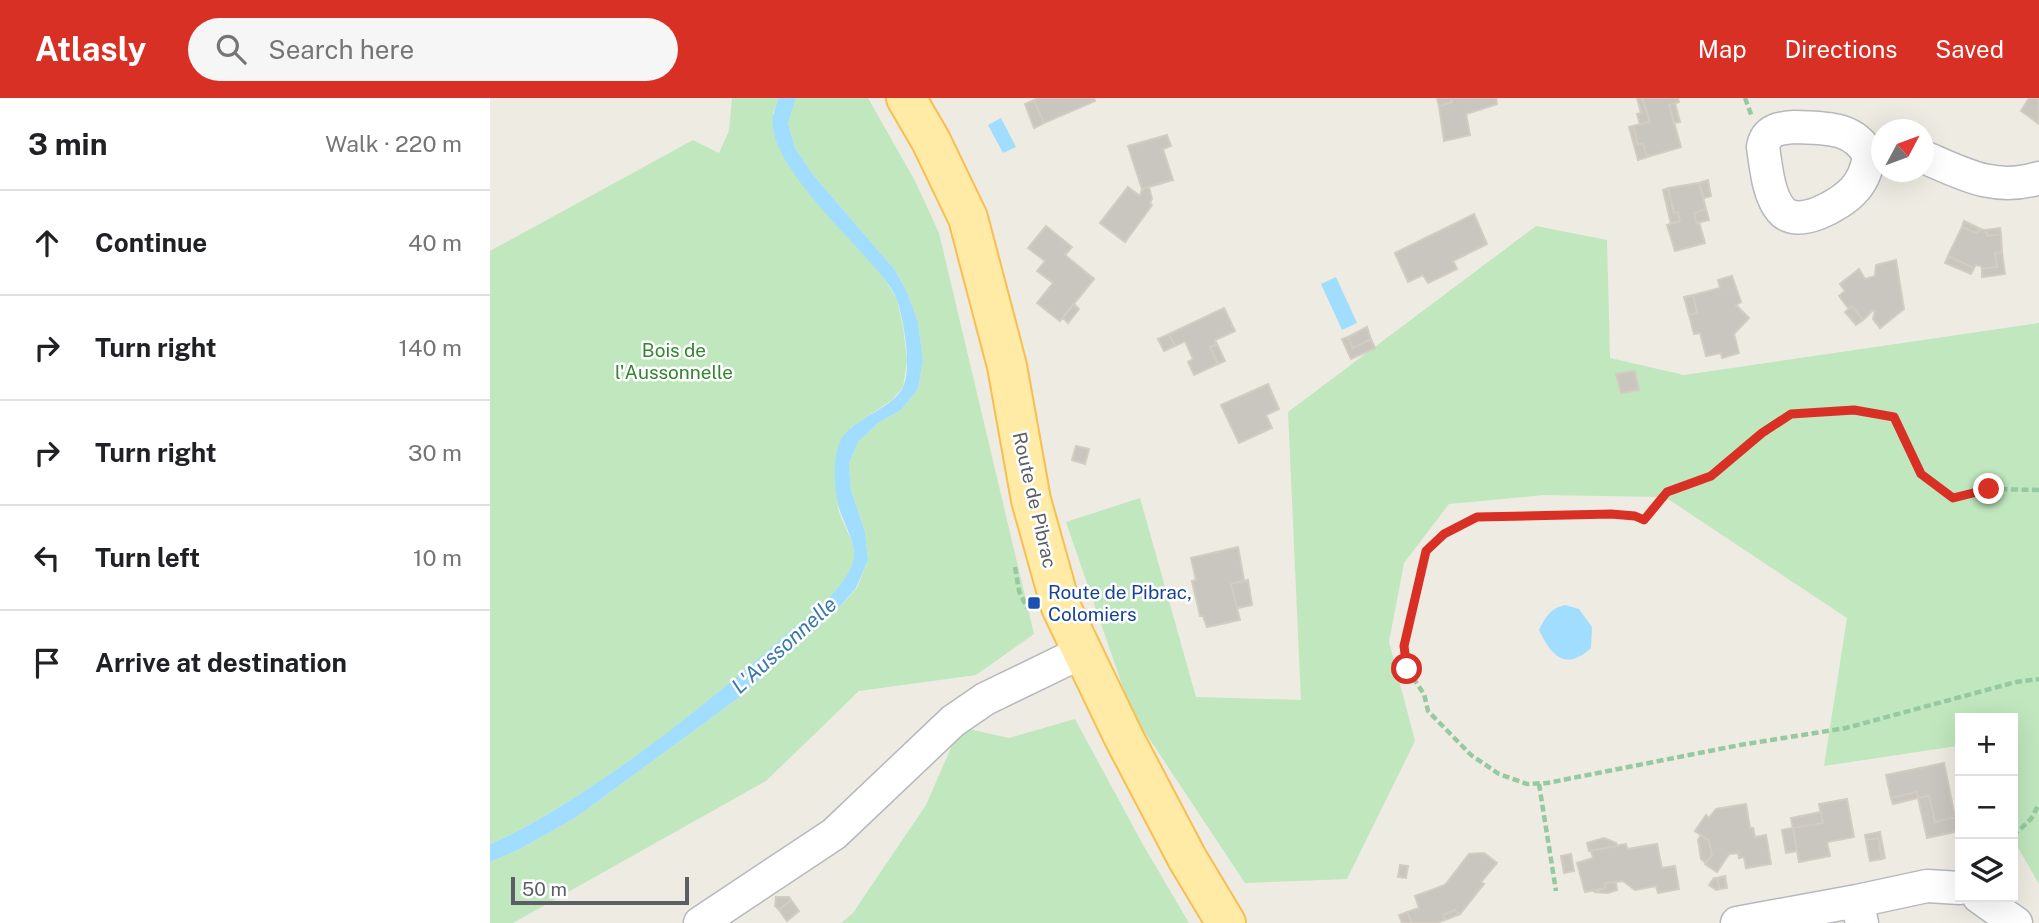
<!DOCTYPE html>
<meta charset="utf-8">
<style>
:root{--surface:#fff;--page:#f6f6f6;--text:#202124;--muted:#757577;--line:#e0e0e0;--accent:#d93025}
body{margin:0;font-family:"Public Sans",sans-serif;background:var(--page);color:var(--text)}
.controls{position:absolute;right:21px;bottom:21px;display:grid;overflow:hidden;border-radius:0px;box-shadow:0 7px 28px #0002}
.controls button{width:63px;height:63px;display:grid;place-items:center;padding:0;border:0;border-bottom:2px solid var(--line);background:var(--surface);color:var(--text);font:35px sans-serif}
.compass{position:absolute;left:1381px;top:21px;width:63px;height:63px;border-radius:50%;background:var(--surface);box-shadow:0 7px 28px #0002;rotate:49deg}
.scale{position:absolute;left:21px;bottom:18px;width:178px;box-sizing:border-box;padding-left:7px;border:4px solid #5b5f64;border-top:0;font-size:19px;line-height:24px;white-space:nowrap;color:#5b5f64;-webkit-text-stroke:5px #fff;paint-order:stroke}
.stop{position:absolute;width:21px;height:21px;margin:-16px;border:5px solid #d93025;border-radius:50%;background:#fff}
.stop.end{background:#d93025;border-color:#fff;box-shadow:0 2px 7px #0008}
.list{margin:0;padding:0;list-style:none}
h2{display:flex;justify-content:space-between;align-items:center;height:91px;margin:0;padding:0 28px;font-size:30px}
h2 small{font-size:23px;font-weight:400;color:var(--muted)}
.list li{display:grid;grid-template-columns:46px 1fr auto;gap:21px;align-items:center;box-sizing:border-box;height:105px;padding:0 28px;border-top:2px solid var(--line)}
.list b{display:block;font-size:26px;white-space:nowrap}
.list em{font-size:23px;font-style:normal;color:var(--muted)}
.icon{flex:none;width:38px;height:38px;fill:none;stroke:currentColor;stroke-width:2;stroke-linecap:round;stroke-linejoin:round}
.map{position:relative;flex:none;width:1549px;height:825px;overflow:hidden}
header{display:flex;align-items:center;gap:42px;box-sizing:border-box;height:98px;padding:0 35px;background:var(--accent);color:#fff}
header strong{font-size:33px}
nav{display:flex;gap:38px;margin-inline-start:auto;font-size:24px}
.search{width:490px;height:63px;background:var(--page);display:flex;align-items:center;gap:18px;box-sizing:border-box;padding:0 24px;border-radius:38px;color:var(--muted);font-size:26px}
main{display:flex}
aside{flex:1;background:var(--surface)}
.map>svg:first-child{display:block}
</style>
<header>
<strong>Atlasly</strong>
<div class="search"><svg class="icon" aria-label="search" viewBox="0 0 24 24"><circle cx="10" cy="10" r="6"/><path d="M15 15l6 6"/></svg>Search here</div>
<nav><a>Map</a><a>Directions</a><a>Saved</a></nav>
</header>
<main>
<aside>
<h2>3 min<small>Walk · 220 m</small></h2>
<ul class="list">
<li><svg class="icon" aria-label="ahead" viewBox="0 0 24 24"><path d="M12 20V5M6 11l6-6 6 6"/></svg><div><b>Continue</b></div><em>40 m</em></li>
<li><svg class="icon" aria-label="right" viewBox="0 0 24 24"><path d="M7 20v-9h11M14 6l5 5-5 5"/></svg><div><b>Turn right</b></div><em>140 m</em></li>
<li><svg class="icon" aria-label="right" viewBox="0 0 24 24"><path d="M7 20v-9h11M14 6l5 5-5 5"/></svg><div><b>Turn right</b></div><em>30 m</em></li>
<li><svg class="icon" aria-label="left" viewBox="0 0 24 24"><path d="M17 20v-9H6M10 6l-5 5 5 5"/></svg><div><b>Turn left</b></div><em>10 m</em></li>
<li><svg class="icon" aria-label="arrive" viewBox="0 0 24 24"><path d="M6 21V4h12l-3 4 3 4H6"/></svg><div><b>Arrive at destination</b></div></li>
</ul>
</aside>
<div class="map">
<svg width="1549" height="825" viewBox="0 0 1549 825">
<rect width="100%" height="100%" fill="#eeebe2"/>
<!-- green -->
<path fill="#c0e7bd" d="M242,0H289L283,14V31L394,180L407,202L413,229L417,263L413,289L402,302L360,330C357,347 346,395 348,409C351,427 369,446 363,465C356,491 315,520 294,538C228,596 159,653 84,700C57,717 29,734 0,746V153L203,42L229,55L239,33Z
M306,0H378L425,83L449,135L544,536L486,577L369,593L276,683L23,825H0V764L28,752L85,720L247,601L345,514L367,490L378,462L375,434L361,392L359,366L368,344L388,325L411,312L428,291L433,262L428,224L417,194L405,172L324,78L305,50L298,25Z
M1046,128L1117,142L1120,260L1194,277L1549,225V786L1523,741V620H1470V652L1467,648L1334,668L1357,520L1175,399L1054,397L959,406L914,465L899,544L925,643L857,781L755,785L641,613L576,424L650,400L706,599L811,602L798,314Z
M585,621L652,745L699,825H351L363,815L436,707L470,629L519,640Z"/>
<!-- water -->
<path fill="#a1ddff" d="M289,0H306L298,25L305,50L324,78L405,172L417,194L428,224L433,262L428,291L411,312L388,325L368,344L359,366L361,392L375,434L378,462L366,490L345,514L247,601L85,720L28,752L0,764V746C29,734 57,717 84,700C158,653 227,597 293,539C316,518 350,497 362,467C370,448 352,425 348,406C344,388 343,367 348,349C351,337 362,328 372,322C385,313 406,304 413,289C422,269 414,225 408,205C403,189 389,174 378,162C351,130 288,71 283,30C281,19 285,10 289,0Z
M511,20L526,49L513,55L498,27Z
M846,179L867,225L852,232L831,186Z
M1075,507L1089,511L1102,529L1101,550C1075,574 1061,557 1049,532C1055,519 1061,510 1075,507Z"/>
<!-- building -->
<path fill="#c9c5bf" stroke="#d3ccc0" stroke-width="2" d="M549,0H604L605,3L554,25L544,2Z
M947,0H962V4L949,8Z
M962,0H1006L1007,6L976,16L980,37L954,43L949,8L961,5Z
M1147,0H1152L1160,24L1150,26L1147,16L1151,15Z
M1152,0H1188L1189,4L1179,7L1191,49L1157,59L1153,45L1148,47L1143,28L1160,24Z
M1539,0H1549V26L1531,13Z
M544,2L554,25L544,30L535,6Z
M1185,5L1190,24L1184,25L1179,7Z
M1143,28L1148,47L1153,45L1157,59L1148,62L1139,29Z
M677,37L681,48L673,51L683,82L652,91L638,48Z
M1218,82L1221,98L1214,100L1209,85Z
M1209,85L1216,111L1204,115L1206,125L1209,124L1215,145L1185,153L1177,127L1190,123L1188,114L1184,115L1178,90Z
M638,89L650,98L652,91L659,89L662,101L660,105L662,107L635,144L610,125Z
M1178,90L1184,115L1188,114L1190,123L1181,126L1173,92Z
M1216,111L1219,122L1206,125L1204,115Z
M984,116L997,146L963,163L967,171L938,185L933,177L918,184L905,155Z
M1474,123L1491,131L1487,135L1472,129Z
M556,128L582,149L575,157L604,181L570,223L547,205L563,185L547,173L555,163L538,150Z
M1472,129L1487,135L1491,131L1495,132L1498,138L1511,136L1512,154L1505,155L1507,169L1492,171L1491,168L1486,167L1484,170L1458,158Z
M1510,130L1511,136L1498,138L1495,132Z
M1512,154L1515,176L1492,179V171L1507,169L1505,155Z
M1458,158L1484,170L1481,176L1455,165Z
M1406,162L1414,211L1390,230L1383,221L1385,213H1382L1373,222L1362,208L1359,211L1349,198L1355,193L1350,186L1369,171L1375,181L1385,178L1386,167Z
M1242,178L1251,204L1246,207L1259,220L1244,236L1249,255L1232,260L1231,255L1216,258L1210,235L1204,236L1199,217L1207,215L1203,197L1230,190L1228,182Z
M1203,197L1207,215L1199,217L1194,199Z
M584,206L589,211L578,225L573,220Z
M1362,208L1373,222L1366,227L1355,214Z
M734,210L745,233L725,242L727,246L720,249L728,266L704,277L698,264L703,261L695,243L685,248L679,236Z
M877,229L881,241L863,250L858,239Z
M679,236L685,248L674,253L668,241Z
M858,239L863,250L881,241L885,250L861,261L852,241Z
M727,246L735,263L728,266L720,249Z
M1145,273L1149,292L1131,295L1126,276Z
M778,286L789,311L776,317L782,330L749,345L731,307Z
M586,348L599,351L595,366L582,362Z
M748,449L754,482L741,486L750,522L717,529L713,518H710L702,483L706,482L701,460Z
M758,482L762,507L747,510L741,486Z
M1454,665L1465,719L1445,724L1439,698L1428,700L1427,694L1401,700L1396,677Z
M1427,694L1428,700L1403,706L1401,700Z
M1439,698L1445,724L1465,719L1469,733L1437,740L1428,700Z
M1357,701L1364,739L1337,744L1340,758L1309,764L1303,730L1333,725L1329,706Z
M1256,706L1260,730H1263L1265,739L1276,737L1281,766L1256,770L1254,759L1249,760L1248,755L1239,756L1227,774L1215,766L1222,757L1219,743L1205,733L1216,717L1219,720L1226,711Z
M1331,714L1333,725L1303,730L1301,720Z
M1303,730L1307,753L1296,755L1292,732Z
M1390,734L1395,760L1392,761L1388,740L1376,742L1375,737Z
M1211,737L1219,743L1222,757L1216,765L1211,761L1208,742Z
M1114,740L1126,745L1127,748L1099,753L1097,745Z
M1388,740L1392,761L1380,763L1376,742Z
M1136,746L1137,751L1167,746L1172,770L1185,768L1189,791L1168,795L1166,788L1145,792L1133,783L1115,785L1116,790L1095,794L1087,765L1103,760L1101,753Z
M994,755L1007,765L991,784L994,786L970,816L965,812L953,817L955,822L946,825H922L917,814L929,810L925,798L955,787L979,756Z
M1081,756L1084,773L1074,775L1071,758Z
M910,767L918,768L916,780L908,779Z
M1235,778L1237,790L1230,791L1227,780Z
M1224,780H1227L1230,791L1226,792L1219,787Z
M1122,784L1126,785L1127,792L1118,795L1104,794L1116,790L1115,785Z
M286,799H299L301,802L289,812L285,808Z
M301,802L309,813L297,823L289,812Z
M965,812L970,816L955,822L953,817Z
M917,814L922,825H912L909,817Z"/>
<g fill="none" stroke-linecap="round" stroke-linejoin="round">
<defs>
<path id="minor" d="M1304,29C1333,30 1365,28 1379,58C1377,71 1372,84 1363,93C1350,107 1307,132 1291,112C1278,97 1276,68 1273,49C1276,32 1289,30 1304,29Z
M1434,59C1473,76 1505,94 1549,80
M1489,799L1526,825
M210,825L344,736L463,623L495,601L592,554
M1247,825L1367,803
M1372,825L1367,803L1437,788L1470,790"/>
<path id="major" d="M416,0L441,43L478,120L517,268L541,402L571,509L633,638L697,760L736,825"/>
</defs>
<!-- minor casing -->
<use href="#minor" stroke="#b5b9bd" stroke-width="35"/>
<!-- major casing -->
<use href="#major" stroke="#f8be51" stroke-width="42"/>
<!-- path -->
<path stroke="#96c9a1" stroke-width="4.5" stroke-dasharray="7 3.5" stroke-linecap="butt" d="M1255,0L1262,19
M1549,392L1499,391L1463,400L1431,376L1404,319L1364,312L1302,316L1272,335L1221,378L1176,394L1154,422L1145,417L1121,416L987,419L954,436L936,453L914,548L917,571L934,596L938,613L981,657L1009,676L1037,686L1057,685L1250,647L1356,630L1526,584L1549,581
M525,469L529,493L537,510
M1049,686L1066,793
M1523,738L1541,721L1549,706"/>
<!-- minor -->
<use href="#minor" stroke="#fff" stroke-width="32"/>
<!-- major -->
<use href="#major" stroke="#ffeba6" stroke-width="38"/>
</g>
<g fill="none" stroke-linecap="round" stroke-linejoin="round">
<!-- route -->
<path stroke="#d93025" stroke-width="9" d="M917,571L914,548L936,453L954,436L987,419L1121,416L1145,418L1154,422L1177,394L1221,378L1272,335L1301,316L1364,312L1404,319L1431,376L1463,400L1499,391"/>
</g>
<!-- markers -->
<rect fill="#1a4fb4" stroke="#fff" stroke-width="2.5" x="537" y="498" width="14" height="14" rx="3.5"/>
<g text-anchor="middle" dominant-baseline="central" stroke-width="5" stroke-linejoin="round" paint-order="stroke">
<!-- park labels -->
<g font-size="19" fill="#328630" stroke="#fff">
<text x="184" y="252">Bois de<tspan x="184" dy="22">l'Aussonnelle</tspan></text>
</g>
<!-- street labels -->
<g font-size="19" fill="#5b5f64" stroke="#fff">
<text transform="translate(545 402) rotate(77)">Route de Pibrac</text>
</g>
<!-- transit labels -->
<g font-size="19" fill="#164399" stroke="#fff" text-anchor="start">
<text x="558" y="494">Route de Pibrac,<tspan x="558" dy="22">Colomiers</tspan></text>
</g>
<!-- water labels -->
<g font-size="21" font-style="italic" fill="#3779ad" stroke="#fff">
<text transform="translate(294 547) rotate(-42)">L'Aussonnelle</text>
</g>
</g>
</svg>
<div class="controls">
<button>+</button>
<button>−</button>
<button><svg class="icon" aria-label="layers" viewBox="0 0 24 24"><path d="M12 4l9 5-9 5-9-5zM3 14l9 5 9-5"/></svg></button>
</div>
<svg class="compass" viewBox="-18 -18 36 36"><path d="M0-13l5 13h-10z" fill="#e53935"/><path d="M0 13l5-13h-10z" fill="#757577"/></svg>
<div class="scale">50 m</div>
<div class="stop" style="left:917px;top:571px"></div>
<div class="stop end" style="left:1499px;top:391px"></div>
</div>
</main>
